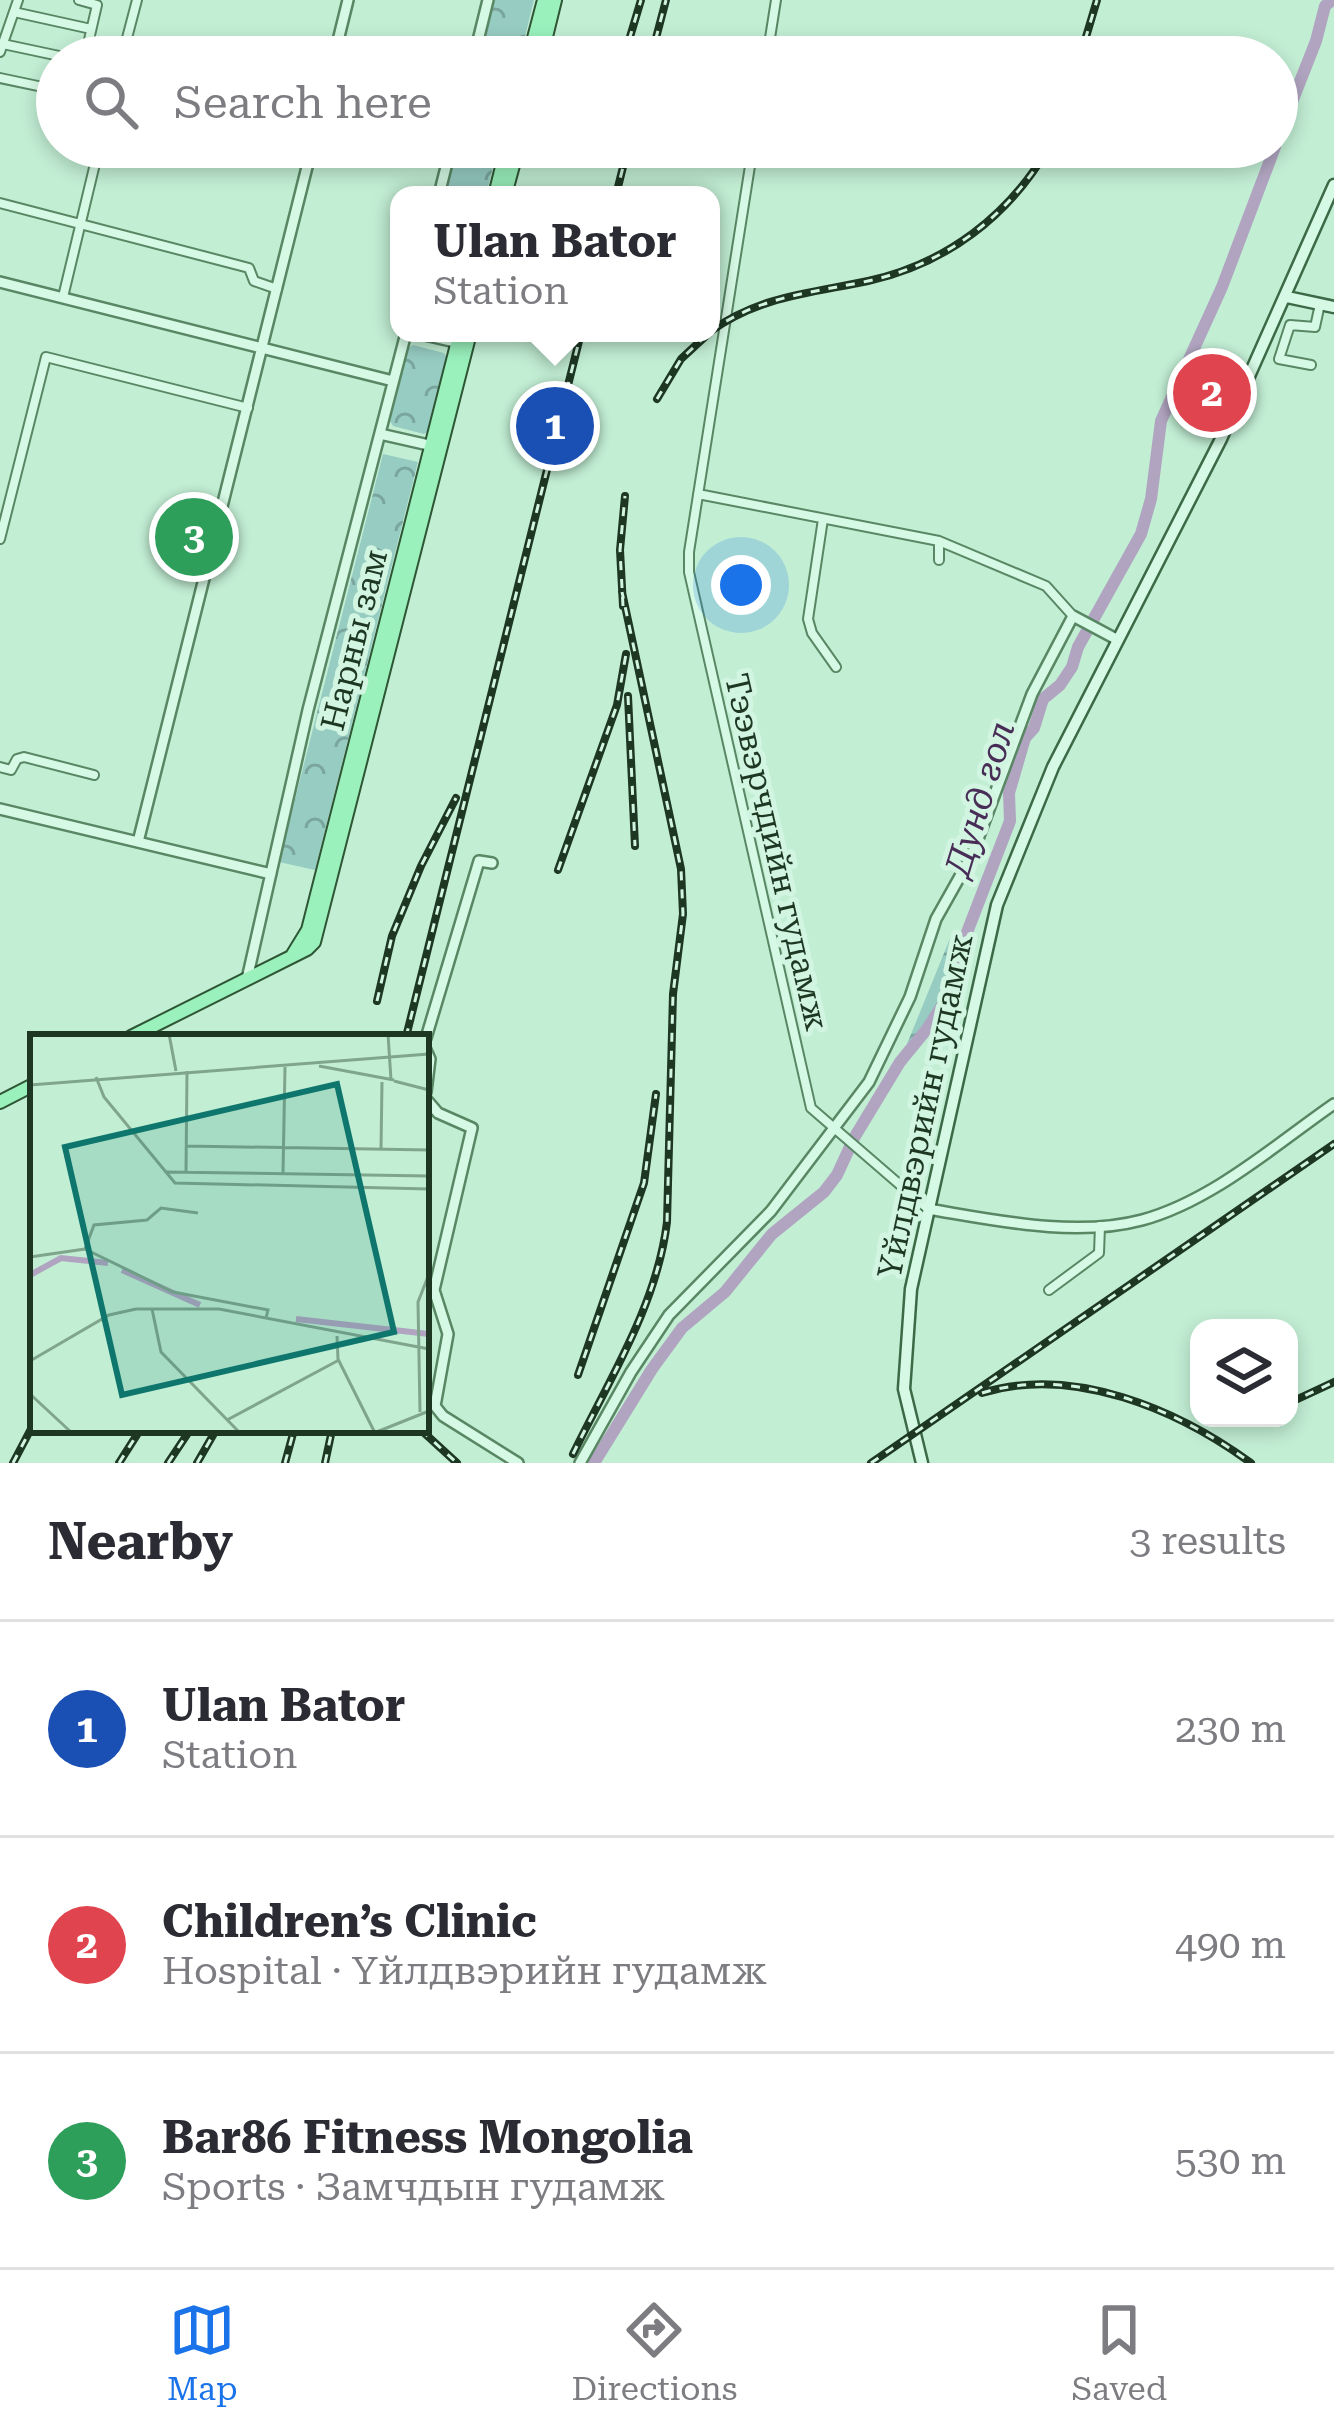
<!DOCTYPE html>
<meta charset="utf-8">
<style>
:root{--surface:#fff;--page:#f2f2f3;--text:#2b2b33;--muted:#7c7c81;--line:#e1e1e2;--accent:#1a73e8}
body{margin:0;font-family:"Roboto Serif",serif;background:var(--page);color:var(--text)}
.controls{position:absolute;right:36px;bottom:36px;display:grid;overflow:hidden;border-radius:24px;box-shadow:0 6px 18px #0003}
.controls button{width:108px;height:108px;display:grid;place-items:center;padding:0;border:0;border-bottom:3px solid var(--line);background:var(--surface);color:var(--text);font:60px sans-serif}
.you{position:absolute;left:741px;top:585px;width:42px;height:42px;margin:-30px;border:9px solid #fff;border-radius:50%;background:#1a73e8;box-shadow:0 0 0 18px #1a73e833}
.badge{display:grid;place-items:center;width:78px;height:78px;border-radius:50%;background:var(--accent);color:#fff;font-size:39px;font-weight:700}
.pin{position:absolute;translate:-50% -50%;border:6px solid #fff;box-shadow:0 3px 12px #0006}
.popup{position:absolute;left:390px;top:186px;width:330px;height:156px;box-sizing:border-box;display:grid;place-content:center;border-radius:24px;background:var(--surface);filter:drop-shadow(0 3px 9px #0005);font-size:39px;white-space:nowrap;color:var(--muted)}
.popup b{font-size:45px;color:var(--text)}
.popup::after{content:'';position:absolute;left:50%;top:100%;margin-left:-24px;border:24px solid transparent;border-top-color:var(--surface)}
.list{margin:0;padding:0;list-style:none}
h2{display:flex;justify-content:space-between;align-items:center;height:156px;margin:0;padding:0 48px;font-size:51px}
h2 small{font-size:39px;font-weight:400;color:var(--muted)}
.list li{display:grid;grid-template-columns:78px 1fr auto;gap:36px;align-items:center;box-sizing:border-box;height:216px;padding:0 48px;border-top:3px solid var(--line)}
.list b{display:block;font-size:45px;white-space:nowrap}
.list p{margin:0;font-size:39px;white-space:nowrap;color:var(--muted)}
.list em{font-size:39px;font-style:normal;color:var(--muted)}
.icon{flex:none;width:66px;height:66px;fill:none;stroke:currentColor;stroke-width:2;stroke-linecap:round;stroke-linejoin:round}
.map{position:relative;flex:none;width:1334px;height:1463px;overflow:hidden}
.search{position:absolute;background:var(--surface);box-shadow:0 6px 18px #0003;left:36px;right:36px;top:36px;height:132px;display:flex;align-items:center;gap:30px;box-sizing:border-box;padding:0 42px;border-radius:66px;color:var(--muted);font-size:45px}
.sheet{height:804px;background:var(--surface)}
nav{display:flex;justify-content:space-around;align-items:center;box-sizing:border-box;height:168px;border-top:3px solid var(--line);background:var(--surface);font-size:33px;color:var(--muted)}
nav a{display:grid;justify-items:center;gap:6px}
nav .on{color:var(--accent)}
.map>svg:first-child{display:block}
</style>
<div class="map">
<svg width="1334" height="1463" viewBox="0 0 1334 1463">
<defs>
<pattern id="forest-crowns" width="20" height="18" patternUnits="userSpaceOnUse" patternTransform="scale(3)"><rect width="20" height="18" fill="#96ccc2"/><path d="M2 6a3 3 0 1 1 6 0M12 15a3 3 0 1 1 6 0" fill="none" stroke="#7aa69d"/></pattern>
</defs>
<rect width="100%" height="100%" fill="#c2eed4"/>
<!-- forest -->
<path fill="url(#forest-crowns)" d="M495,0H534L520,57H480Z
M457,147H498L486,195H445Z
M413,345L444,353L448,359L429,431L424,434L393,426L390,421L408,348Z
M383,454L418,462L315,870L279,862Z
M964,932C960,977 939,1012 907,1044L951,936Z"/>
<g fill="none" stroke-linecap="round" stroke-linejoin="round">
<!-- river -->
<path stroke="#b0a4c0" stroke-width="12" d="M1277,140L1316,41L1325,6L1332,0
M594,1463L652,1369L682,1328L725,1292L772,1234L824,1192L837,1175L854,1138L900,1062L927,1029L961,976L966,935L1010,821L1009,793L1025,738L1034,728L1043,699L1060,685L1072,667L1078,647L1141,534L1151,499L1161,421L1222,287L1275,147"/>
<defs>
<path id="minor" d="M79,0L97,5L85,57
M14,12L91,29
M3,44L64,57
M87,48L123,53
M0,52L18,0
M122,57L137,0
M767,57L776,0
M0,78L57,90
M283,147L310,154
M753,147L689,552V572L811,1108L928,1209
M0,203L249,268L254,281L277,289
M63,297L99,147
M1311,365L1279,359L1290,325L1315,327L1320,304
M698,494L939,541L1046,586L1073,616
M823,519L808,619L812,633L836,667
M0,539L46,357L248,408
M939,541V560
M0,767L11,770L17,759L24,757L94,775
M1049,1290L1099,1253L1100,1226"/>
<path id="tertiary" d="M334,57L348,0
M474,57L488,0
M439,195L451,147
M0,282L393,381
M416,333L464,344
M380,434L433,446
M0,809L271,874
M138,842L312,147
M247,979L308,710L406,333
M426,1038L479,861L492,863
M426,1050L430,1059L426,1092
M426,1099L438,1113L472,1128L434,1290L448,1334L435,1406L443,1416L518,1463
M928,1209C995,1220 1075,1238 1142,1220C1212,1201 1275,1145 1334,1104
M580,1463L631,1372L669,1315L771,1211L869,1082L910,997L936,919L972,855L1032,694L1073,616L1118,640"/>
<path id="secondary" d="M1287,297L1334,307
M922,1463L904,1389L911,1289L997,905L1053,767L1221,439L1334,185"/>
<path id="primary" d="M529,57L544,0
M541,57L555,0
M495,195L507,147
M505,195L518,147
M292,956L308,930L460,333
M131,1037L307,949L314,942L470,333
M0,1102L33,1085"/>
</defs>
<!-- minor casing -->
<use href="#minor" stroke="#598764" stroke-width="12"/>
<!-- tertiary casing -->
<use href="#tertiary" stroke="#598764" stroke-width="14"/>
<!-- secondary casing -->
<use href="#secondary" stroke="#3c6946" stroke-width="15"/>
<!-- primary casing -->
<use href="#primary" stroke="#2e5534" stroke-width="16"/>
<!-- minor -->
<use href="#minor" stroke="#d5f9e4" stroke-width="8"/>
<!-- tertiary -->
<use href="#tertiary" stroke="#d5f9e4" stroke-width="9"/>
<!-- secondary -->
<use href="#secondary" stroke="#d5f9e4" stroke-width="10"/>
<!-- primary -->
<use href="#primary" stroke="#9af1bc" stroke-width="12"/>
<defs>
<path id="rail" d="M624,57L641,0
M651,57L666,0
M1080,57L1097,0
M602,150L603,147
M616,195L628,147
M711,331C760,296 811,293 868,281C946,264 1009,216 1049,147
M657,399L681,359L709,333
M623,606L620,550L625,496
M628,696L635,846
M558,870L617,705L626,654
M377,1001L392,936L421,866L456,798
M406,1037L581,333
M578,1375L644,1183L656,1094
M982,1393C1073,1365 1177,1409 1251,1463
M1289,1403L1334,1382
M421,1430L457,1463
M573,1454C609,1380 657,1305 667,1222L673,994L683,914L681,869L622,592
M13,1463L33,1425
M119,1463L140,1430
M168,1463L190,1430
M197,1463L216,1430
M285,1463L294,1430
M325,1463L332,1430
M871,1463L1334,1144"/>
</defs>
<!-- rail casing -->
<use href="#rail" stroke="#1d3722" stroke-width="8"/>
<!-- rail -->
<use href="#rail" stroke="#d1f5e0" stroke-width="3" stroke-dasharray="9" stroke-linecap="butt"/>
</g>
<g text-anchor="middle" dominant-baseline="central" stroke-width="10" stroke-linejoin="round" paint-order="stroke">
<!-- street labels -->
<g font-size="33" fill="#1d3722" stroke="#d1f5e0">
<text transform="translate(354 640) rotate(-76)">Нарны зам</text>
<text transform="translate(777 852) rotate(77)">Тээвэрчдийн гудамж</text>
<text transform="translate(925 1106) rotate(-78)">Yйлдвэрийн гудамж</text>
</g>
<!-- water labels -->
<g font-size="36" font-style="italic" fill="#482d57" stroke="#d1f5e0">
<text transform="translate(980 799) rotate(-73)">Дунд гол</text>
</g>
</g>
<!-- overview -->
<g transform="translate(30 1034)">
<rect width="399" height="399" fill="#c2eed4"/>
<path fill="none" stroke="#b0a4c0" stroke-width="6" d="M92,236L170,271M0,241L31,224L78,229M266,285L399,300"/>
<path fill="none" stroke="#80a58d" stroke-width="3" d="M139,0L146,37M358,0L361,46M289,32L364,46M66,43L74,63L145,149L399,155M364,47L399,56M0,51L399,20M156,112L399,116M351,115L352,48M137,138L399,142M156,138L157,37M253,139L255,33M168,179L131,174L117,186L64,191L55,215L143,258L238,276L236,284M0,223L55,215M122,275L131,318L210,399M307,302L308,325L345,399M0,327L79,281L106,275H189L399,315M0,360L42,399M390,378L388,268L399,240M197,386L309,326M344,399L399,377"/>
<path fill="#0f766e" fill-opacity="0.15" stroke="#0f766e" stroke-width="6" d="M307,50L364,298L92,361L35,113Z"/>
<rect width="399" height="399" fill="none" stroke="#1d3722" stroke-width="6"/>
</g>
</svg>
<div class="controls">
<button><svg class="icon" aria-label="layers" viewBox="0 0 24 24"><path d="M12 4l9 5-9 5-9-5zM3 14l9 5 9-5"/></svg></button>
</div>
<div class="you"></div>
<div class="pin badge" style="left:555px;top:426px;background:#1a4fb4">1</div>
<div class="popup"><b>Ulan Bator</b>Station</div>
<div class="pin badge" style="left:1212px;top:393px;background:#e0444e">2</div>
<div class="pin badge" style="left:194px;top:537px;background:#2e9e5b">3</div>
<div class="search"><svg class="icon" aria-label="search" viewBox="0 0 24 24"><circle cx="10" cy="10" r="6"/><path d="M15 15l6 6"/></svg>Search here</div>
</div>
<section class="sheet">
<h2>Nearby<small>3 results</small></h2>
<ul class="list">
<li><span class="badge" style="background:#1a4fb4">1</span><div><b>Ulan Bator</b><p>Station</p></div><em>230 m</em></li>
<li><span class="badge" style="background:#e0444e">2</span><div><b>Children’s Clinic</b><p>Hospital · Yйлдвэрийн гудамж</p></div><em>490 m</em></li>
<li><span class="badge" style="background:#2e9e5b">3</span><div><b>Bar86 Fitness Mongolia</b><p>Sports · Замчдын гудамж</p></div><em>530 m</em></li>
</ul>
</section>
<nav>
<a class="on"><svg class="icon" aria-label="map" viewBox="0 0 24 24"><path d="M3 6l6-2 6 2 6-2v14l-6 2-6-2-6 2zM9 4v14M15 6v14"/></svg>Map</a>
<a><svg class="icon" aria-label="directions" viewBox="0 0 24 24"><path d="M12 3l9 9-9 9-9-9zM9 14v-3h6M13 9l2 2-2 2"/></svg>Directions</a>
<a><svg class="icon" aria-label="saved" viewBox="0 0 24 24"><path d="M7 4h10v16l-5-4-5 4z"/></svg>Saved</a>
</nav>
